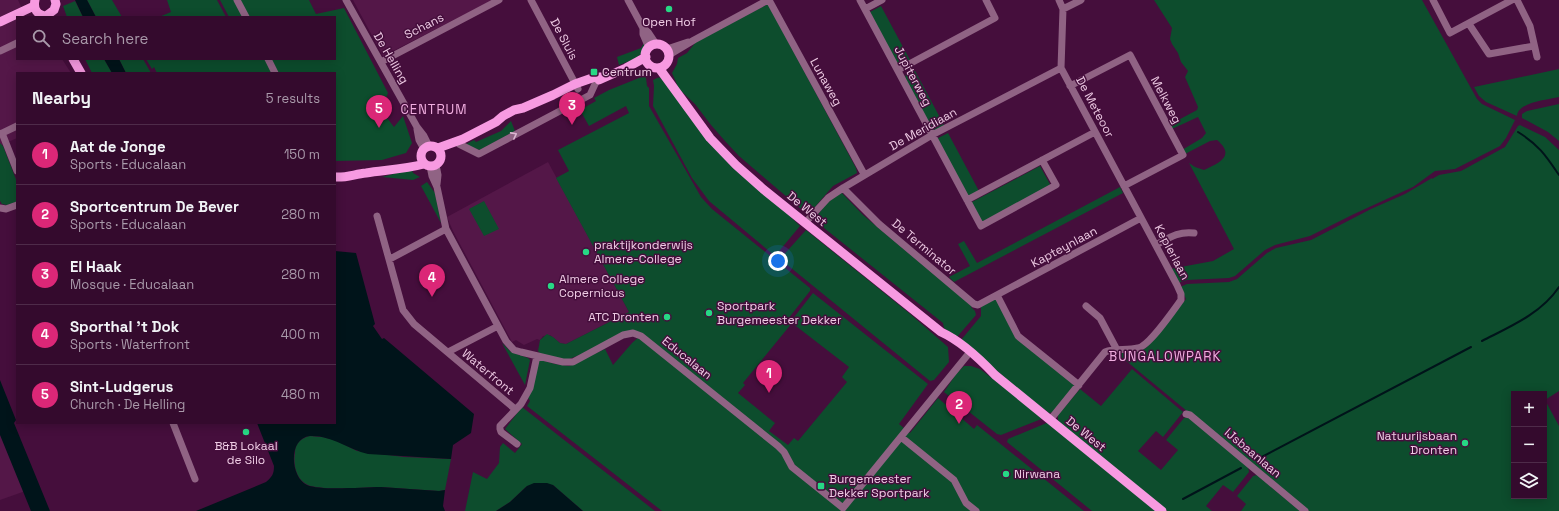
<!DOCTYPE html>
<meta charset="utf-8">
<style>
:root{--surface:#340a2d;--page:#3c1335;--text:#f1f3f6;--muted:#a99aaa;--line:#4e2b49;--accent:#db2777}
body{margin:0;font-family:"Space Grotesk",sans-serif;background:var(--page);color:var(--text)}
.controls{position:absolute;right:12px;bottom:12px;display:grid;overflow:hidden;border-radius:0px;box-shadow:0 2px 10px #0003}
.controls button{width:36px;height:36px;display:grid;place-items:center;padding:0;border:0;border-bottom:1px solid var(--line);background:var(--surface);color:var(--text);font:20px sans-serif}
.you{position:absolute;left:778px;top:261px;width:14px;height:14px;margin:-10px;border:3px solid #fff;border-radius:50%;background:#1a73e8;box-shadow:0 0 0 6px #1a73e833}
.badge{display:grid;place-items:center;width:26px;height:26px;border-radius:50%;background:var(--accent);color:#fff;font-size:13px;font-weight:700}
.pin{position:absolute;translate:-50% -33px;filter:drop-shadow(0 1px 2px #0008)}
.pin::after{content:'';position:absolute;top:21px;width:14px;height:12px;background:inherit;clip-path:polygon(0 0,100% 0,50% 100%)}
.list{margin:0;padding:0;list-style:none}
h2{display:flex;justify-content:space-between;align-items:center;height:52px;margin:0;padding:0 16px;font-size:17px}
h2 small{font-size:13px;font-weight:400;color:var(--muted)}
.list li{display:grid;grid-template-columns:26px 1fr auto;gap:12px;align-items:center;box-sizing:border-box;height:60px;padding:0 16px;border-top:1px solid var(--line)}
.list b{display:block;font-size:15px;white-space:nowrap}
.list p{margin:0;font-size:13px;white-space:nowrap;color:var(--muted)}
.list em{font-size:13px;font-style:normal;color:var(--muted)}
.icon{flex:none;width:22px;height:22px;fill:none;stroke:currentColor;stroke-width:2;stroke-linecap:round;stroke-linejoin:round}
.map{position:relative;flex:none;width:1559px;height:511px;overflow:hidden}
.search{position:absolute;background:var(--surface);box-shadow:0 2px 10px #0003;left:16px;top:16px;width:320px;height:44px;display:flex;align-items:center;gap:10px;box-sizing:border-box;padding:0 14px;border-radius:0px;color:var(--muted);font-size:15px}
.panel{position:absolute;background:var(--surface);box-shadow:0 2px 10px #0003;left:16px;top:72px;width:320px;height:352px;border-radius:0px}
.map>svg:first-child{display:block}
</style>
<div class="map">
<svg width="1559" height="511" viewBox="0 0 1559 511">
<rect width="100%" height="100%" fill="#450e3c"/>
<!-- built -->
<path fill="#541748" d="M0,0H18L26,17H17V59H62L71,73H17V138L0,146Z
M353,0H493L383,56Z
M548,162L629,312L566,344L560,343L550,335L543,336L540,340L537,339L524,345L516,340L512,342L453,231L447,217Z
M0,414L31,489L0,500Z"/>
<!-- green -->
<path fill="#0d4d2d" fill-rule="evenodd" d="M87,0H112L122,17H96Z
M167,0H217L226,17H159L171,12Z
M220,0H309L316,14L344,8L388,93L381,110L394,127L403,116L412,143L406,153L382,160L335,161V73H157L154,67L152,69L146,59H335V17H229Z
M1154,0H1422L1477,99L1482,104L1515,120L1506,138L1500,146L1455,169L1435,171L1413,187L1354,214L1310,236L1275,245L1265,250L1235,276L1229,278L1187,280L1178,283L1170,269L1213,261L1234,249L1189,163L1195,167L1204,170C1219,163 1236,156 1217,140L1210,141L1185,154L1182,150L1202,138L1206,133L1198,117L1172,129L1169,125L1197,110L1198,107L1185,77L1188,71L1181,62L1178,53L1172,44L1170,39L1172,28Z
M75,1L83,17H67L63,6Z
M768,4L856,168L857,173L833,186L808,215L739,156L725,141L711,125L695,104L679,89L672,73L677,64L678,58L687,53L696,42Z
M881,6L910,60L901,64L896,63L870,12Z
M644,43C645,58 630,60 619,65L617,57L641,48Z
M85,59H104L112,73H92Z
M119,59H143L151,73H126Z
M913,67L945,127L933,133L905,79L906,73Z
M1559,69V97C1547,100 1518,102 1517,116L1486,102L1479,96L1474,87Z
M644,76L646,78L647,86L649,88V106L701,197L712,209L810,288V291L788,319L791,321L813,293L928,384L899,424L910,433L938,398L974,429L977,425L1084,511H662L527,406L530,401L528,398L537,359L555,364L569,366L605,349L613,365L632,343L642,334L640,332L569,359C559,360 544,359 538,351L540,340L547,334L553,337L560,343L566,344L629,312L556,178L569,171L558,150L629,113L626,106L589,126L580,110L596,101L594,98L609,90ZM792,323L849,367L842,377L847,382L798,441L794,438L788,445L769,431L775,423L738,393L745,385L743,383Z
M662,77L695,123L800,226L775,256L709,201L692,178L653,106L654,86L653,80L657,78Z
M1559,104V141L1548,132L1522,118V114L1527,111Z
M511,121L515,131L480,150L464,145L474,140L476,142L501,131Z
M1520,125L1545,137L1559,150V391L1545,400L1559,426V511H1308L1119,355L1118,352L1136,351L1146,348L1186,299L1180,287L1187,284L1229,282L1237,279L1267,253L1276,248L1311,240L1371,209L1405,194L1432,178V179L1439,175L1461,171L1505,147L1518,126ZM1514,394H1544V496H1514Z
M948,133L979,191L967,197L936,139Z
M0,143L3,146L17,182V202L7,205L2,204L0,201Z
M1040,166L1051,186L980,223L970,203Z
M412,169L413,173L420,177L413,180L382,177Z
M427,182L435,193L441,223L421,186Z
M1120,187L1123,193L954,282L949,277L970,266L958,244L964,241L977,263Z
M841,192L863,215L972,306L971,307L975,311L976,315L957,337L944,328L943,323L814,220L826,204Z
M484,201L499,229L484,236L469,209Z
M806,230L909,313L948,347L949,362L934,380L930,381L780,259Z
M996,299L1017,338L1075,386L1053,412L1049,413L1024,394L961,340L981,316V306Z
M502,343L511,352L528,358L530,360L525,385Z
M964,366H971L980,369L1044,418L1001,435L997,434L944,392L956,374Z
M1132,369L1183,412L1163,437L1156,431L1138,451L1161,470L1178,450L1166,440L1184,418L1188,417L1248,467L1249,472L1233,492L1223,485L1206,506L1212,511H1167L1058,422V415L1080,389L1101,406Z
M522,407L655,511H583L553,485L527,486L510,502L496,511H465L473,472L487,479L499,463L500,447L503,443L515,453L522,444L505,429Z
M1049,422L1158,511H1092L1007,442L1008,439Z
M309,436L322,437L335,440L357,451L404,457L451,459L445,490L439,491C419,490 400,488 381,487C362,487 324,491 308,485C296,480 293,464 295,453C295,444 300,439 309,436Z
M1257,475L1300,511H1241L1246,504L1237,496L1253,476Z"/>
<!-- water -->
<path fill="#00141a" d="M75,0H87L96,17H83Z
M104,59H119L126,73H112Z
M335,251L356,253L375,324L373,326L382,339L384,338L474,414L471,433L453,445L451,459L368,454C348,449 331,435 310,436C288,438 290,477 307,485C321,491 363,487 381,487C400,488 419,490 439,491L445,490L443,506L445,511H196L266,482C272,477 274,474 274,466L257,423H335Z
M0,380L16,420L14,423L50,511H31L0,435Z
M534,483H547L553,485L583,511H496L510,502L527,486Z"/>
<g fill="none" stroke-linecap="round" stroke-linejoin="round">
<!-- stream -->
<path stroke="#00141a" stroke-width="2" d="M1518,132C1539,145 1546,156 1559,175
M1482,341C1509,327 1541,314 1559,287
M1256,460L1471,347
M1183,499L1241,468"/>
<!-- minor -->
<path stroke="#906384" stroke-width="7" d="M237,0L246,17
M346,0L417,127L424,136L429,146
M531,0L578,89
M628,0L643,28L648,32L656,44
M769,0L864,174
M860,0L981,226L1056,185L1042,160
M1433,0L1450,33L1512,0
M1517,0L1530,26L1537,57
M865,9L882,0
M1063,9L1081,0
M1469,24L1489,54L1534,46
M643,28V34L649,48
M667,49L688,42
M0,51L17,43
M669,55L694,40L768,0
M268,59L275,73
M381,62L499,0
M898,70L995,18L986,0
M1070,86L1130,55L1183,155L1124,186
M417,129L419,140L424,149
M2,133L17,171
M0,134L17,126
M459,144L479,154L590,95L596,82
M436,165L438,175L437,184
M430,166L432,176L437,187L446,229L506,341L514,350L521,352L563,362H573L623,335L633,333L641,336L778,446L784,452L792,467L843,508L970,352
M843,188L879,224L974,304L978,305L1141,218
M967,200L1095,132
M0,208L6,209L17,205
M377,216L403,310L414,324L515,409
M805,223L828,198L843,188L932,135L1061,68
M1156,245C1169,238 1178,231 1194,233
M390,259L446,229
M997,295L1018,336L1079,385
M1086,306L1100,318L1117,350
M448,352L498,326
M1186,414L1190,415L1305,511
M1050,420L1105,352C1115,348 1127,351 1138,348C1149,346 1173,311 1181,300V294L1177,285L1061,68L1063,9L1059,0
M173,423L195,479
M901,437L954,480L966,503L976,511
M517,444L501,432L500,429V426L521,404L530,388L537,356"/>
<!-- major -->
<path stroke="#f79ae1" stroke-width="9" d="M35,0C33,9 37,15 46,16L54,10L56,4L55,0
M0,22L34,6
M645 56a12 12 0 1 1 24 0a12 12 0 1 1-24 0Z
M73,59L81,73
M659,68L710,138L736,165L763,189L941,332C961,341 979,358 995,375L1162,511
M599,80L626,68L646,57
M421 156a10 10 0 1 1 20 0a10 10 0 1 1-20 0Z
M438,148L463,139L496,122L503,116L514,110L523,108L553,95L575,84L595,77H603
M335,177C346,178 355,174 366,173C386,170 405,169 424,164"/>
</g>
<!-- one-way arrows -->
<defs><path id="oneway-chevron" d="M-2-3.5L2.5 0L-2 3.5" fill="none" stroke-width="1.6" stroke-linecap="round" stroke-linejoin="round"/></defs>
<use stroke="#dbb6d1" href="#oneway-chevron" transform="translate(514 135) rotate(-28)"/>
<!-- markers -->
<g fill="#27d885" stroke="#450e3c" stroke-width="1.5">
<circle cx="669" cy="9" r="4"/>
<rect x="590" y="68" width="8" height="8" rx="2"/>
<circle cx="586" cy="252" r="4"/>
<circle cx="551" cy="286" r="4"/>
<circle cx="709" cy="313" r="4"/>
<circle cx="667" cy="317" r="4"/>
<circle cx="246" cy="432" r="4"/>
<circle cx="1465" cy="443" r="4"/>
<circle cx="1006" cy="474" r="4"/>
<rect x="817" y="482" width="8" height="8" rx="2"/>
</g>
<g text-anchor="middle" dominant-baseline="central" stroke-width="3" stroke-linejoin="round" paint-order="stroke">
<!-- poi labels -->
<g font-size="12" fill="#eecbe4" stroke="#450e3c" text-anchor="start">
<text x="669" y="22" text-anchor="middle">Open Hof</text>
<text x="602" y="72">Centrum</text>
<text x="594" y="245">praktijkonderwijs<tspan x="594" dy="14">Almere-College</tspan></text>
<text x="559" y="279">Almere College<tspan x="559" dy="14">Copernicus</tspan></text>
<text x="717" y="306">Sportpark<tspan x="717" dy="14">Burgemeester Dekker</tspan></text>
<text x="659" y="317" text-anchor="end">ATC Dronten</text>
<text x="1457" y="436" text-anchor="end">Natuurijsbaan<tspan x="1457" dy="14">Dronten</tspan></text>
<text x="246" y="446" text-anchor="middle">B&amp;B Lokaal<tspan x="246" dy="14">de Silo</tspan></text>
<text x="1014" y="474">Nirwana</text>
<text x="829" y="479">Burgemeester<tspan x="829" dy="14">Dekker Sportpark</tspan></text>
</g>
<!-- street labels -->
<g font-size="12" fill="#eecbe4" stroke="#450e3c">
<text transform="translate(424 26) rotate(-27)">Schans</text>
<text transform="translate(564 39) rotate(62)">De Sluis</text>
<text transform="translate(391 58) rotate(60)">De Helling</text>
<text transform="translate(913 76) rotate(62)">Jupiterweg</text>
<text transform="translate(826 82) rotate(61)">Lunaweg</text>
<text transform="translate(1166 100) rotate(62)">Melkweg</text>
<text transform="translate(1095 107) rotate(62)">De Meteoor</text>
<text transform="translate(923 129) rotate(-29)">De Meridiaan</text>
<text transform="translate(807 209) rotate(39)">De West</text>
<text transform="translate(924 247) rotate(40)">De Terminator</text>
<text transform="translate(1064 247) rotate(-28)">Kapteynlaan</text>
<text transform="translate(1172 252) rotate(62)">Keplerlaan</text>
<text transform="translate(687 358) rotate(39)">Educalaan</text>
<text transform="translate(488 372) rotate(40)">Waterfront</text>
<text transform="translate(1086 434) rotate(39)">De West</text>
<text transform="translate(1253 453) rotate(40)">IJsbaanlaan</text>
</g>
<!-- neighbourhood labels -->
<g font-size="13" letter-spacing="1" fill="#f1aee0" stroke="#450e3c">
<text x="434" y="109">CENTRUM</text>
<text x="1165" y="356">BUNGALOWPARK</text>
</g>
</g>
</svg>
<div class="controls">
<button>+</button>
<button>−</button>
<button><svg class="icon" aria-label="layers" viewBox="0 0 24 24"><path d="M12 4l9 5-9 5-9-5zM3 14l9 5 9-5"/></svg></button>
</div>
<div class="you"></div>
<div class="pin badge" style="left:769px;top:393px">1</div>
<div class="pin badge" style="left:959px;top:424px">2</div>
<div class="pin badge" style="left:572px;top:125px">3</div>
<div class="pin badge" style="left:432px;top:297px">4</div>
<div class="pin badge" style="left:379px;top:128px">5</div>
<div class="search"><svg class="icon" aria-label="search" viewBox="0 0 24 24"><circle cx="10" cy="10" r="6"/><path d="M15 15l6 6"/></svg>Search here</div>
<section class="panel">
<h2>Nearby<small>5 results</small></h2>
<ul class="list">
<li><span class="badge">1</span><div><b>Aat de Jonge</b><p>Sports · Educalaan</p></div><em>150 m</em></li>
<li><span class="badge">2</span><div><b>Sportcentrum De Bever</b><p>Sports · Educalaan</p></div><em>280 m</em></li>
<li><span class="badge">3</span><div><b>El Haak</b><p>Mosque · Educalaan</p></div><em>280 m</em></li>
<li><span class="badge">4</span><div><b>Sporthal 't Dok</b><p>Sports · Waterfront</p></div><em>400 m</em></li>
<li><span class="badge">5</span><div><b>Sint-Ludgerus</b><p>Church · De Helling</p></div><em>480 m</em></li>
</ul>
</section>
</div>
